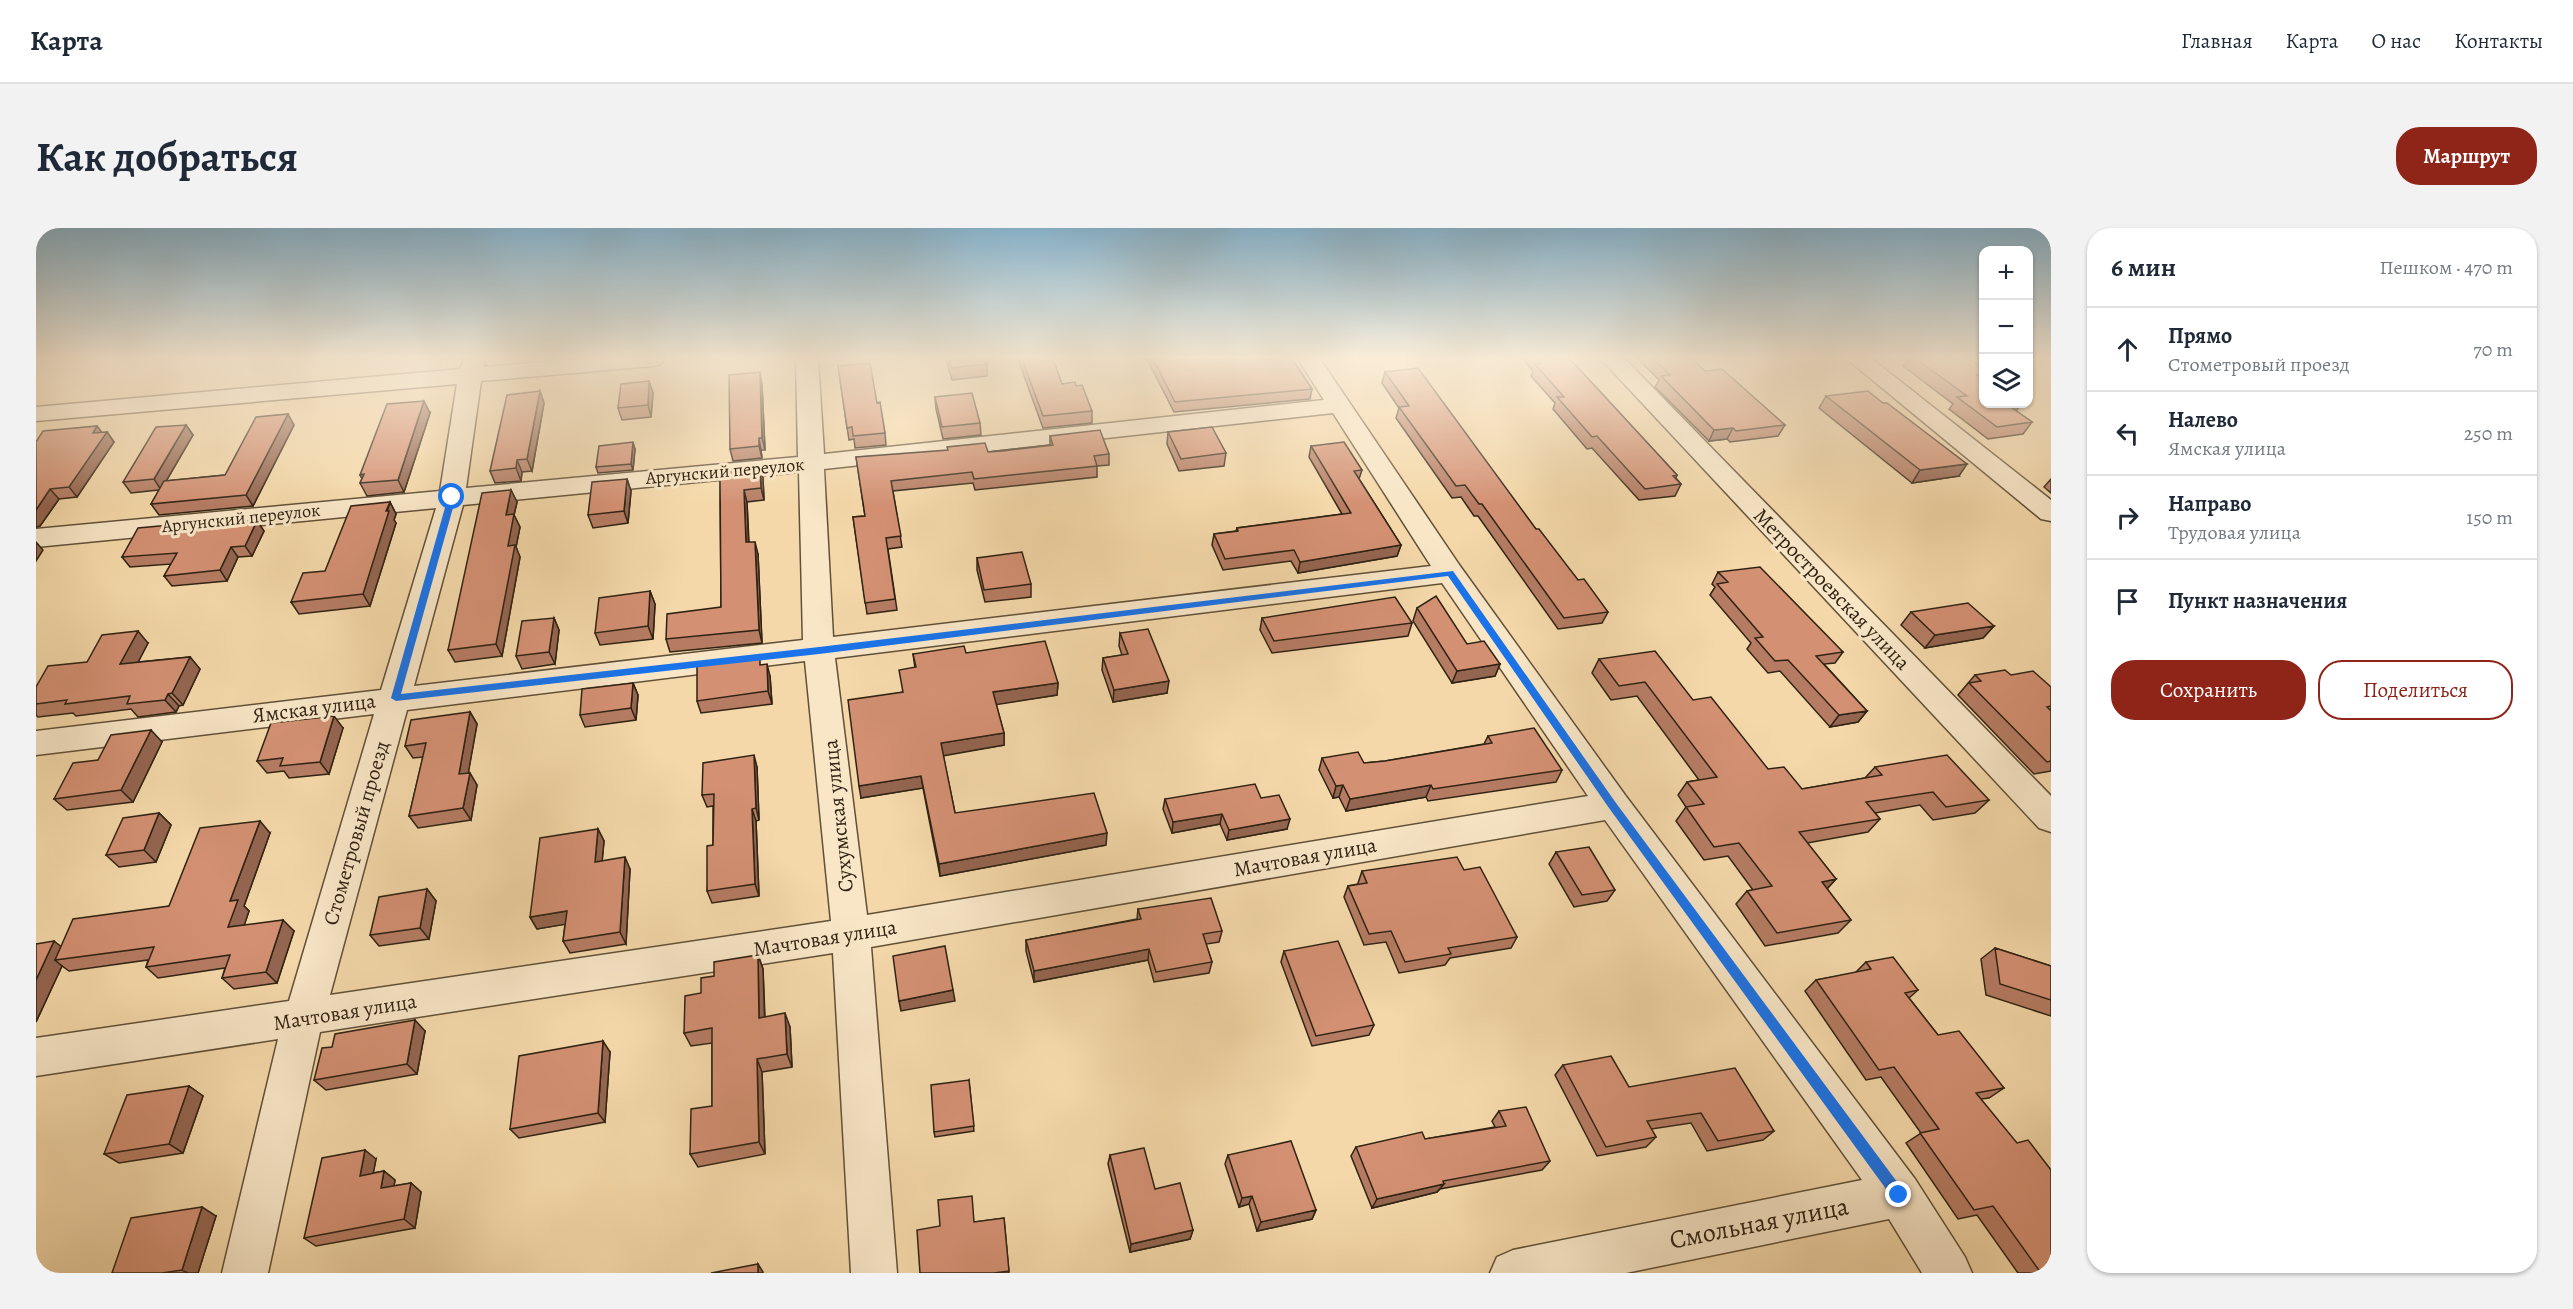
<!DOCTYPE html>
<html lang="ru">
<meta charset="utf-8">
<style>
:root{--surface:#fff;--page:#f2f2f3;--text:#1f2937;--muted:#747a83;--line:#e0e1e3;--accent:#8f2418}
body{margin:0;font-family:Alegreya,serif;background:var(--page);color:var(--text)}
.controls{position:absolute;right:18px;top:18px;display:grid;overflow:hidden;border-radius:12px;box-shadow:0 2px 4px #0004}
.controls button{width:54px;height:54px;display:grid;place-items:center;padding:0;border:0;border-bottom:2px solid var(--line);background:var(--surface);color:var(--text);font:30px sans-serif}
.stop{position:absolute;width:18px;height:18px;margin:-14px;border:4px solid #1a73e8;border-radius:50%;background:#fff}
.stop.end{background:#1a73e8;border-color:#fff;box-shadow:0 2px 6px #0008}
.list{margin:0;padding:0;list-style:none}
h2{display:flex;justify-content:space-between;align-items:center;height:78px;margin:0;padding:0 24px;font-size:26px}
h2 small{font-size:20px;font-weight:400;color:var(--muted)}
.list li{display:grid;grid-template-columns:39px 1fr auto;gap:18px;align-items:center;box-sizing:border-box;height:84px;padding:0 24px;border-top:2px solid var(--line)}
.list b{display:block;font-size:22px;white-space:nowrap}
.list p{margin:0;font-size:20px;white-space:nowrap;color:var(--muted)}
.list em{font-size:20px;font-style:normal;color:var(--muted)}
.actions{display:flex;gap:12px;padding:18px 24px}
.actions a{flex:1;padding:14px 0;border:2px solid var(--accent);border-radius:24px;text-align:center;font-size:21px;color:var(--accent)}
.actions .main{background:var(--accent);color:#fff}
.icon{flex:none;width:33px;height:33px;fill:none;stroke:currentColor;stroke-width:2;stroke-linecap:round;stroke-linejoin:round}
.map{position:relative;flex:none;width:2015px;height:1045px;overflow:hidden;border-radius:24px}
header{display:flex;align-items:center;gap:36px;box-sizing:border-box;height:84px;padding:0 30px;background:var(--surface);border-bottom:2px solid var(--line)}
header strong{font-size:28px}
nav{display:flex;gap:33px;margin-inline-start:auto;font-size:21px}
.intro{display:flex;align-items:center;justify-content:space-between;box-sizing:border-box;height:144px;padding:0 36px}
h1{margin:0;font-size:42px}
.button{padding:15px 27px;border-radius:24px;background:var(--accent);color:#fff;font-size:21px;font-weight:700}
main{display:flex;gap:36px;padding:0 36px}
aside{flex:1;background:var(--surface);border-radius:24px;box-shadow:0 2px 4px #0004}
.map>svg:first-child{display:block}
</style>
<header>
<strong>Карта</strong>
<nav><a>Главная</a><a>Карта</a><a>О нас</a><a>Контакты</a></nav>
</header>
<div class="intro"><h1>Как добраться</h1><a class="button">Маршрут</a></div>
<main>
<div class="map">
<svg width="2015" height="1045" viewBox="0 0 2015 1045">
<rect width="100%" height="100%" fill="#f4d8a9"/>
<filter id="stains"><feTurbulence type="fractalNoise" baseFrequency=".00333" numOctaves="4"/><feColorMatrix values="0 0 0 0 .2 0 0 0 0 .09 0 0 0 0 .02 0 0 0 .5 -.17"/></filter>
<radialGradient id="worn" r=".72"><stop offset=".6" stop-color="#630" stop-opacity="0"/><stop offset="1" stop-color="#630" stop-opacity=".3"/></radialGradient>
<g fill="none" stroke-linecap="round" stroke-linejoin="round">
<defs>
<path id="minor" d="M428,131H450L448,139L543,131H628L625,136L617,138L445,153L430,260L762,229L760,131H782L788,226L1288,172L1262,131H1284L1424,338L1589,567L1879,951L1929,1029L1936,1045H1886L1853,991L1590,1045H1454L1461,1029L1477,1022L1826,952L1569,592L835,719L861,1045H815L797,725L284,804L232,1045H186L242,811L0,848V810L253,773L338,486L0,527V503L345,462L400,280L0,319V301L404,263L421,156L0,193V179L424,141ZM1297,185L1395,338L797,409L788,241ZM763,244L767,412L378,458L427,277ZM1406,355L1552,568L831,687L799,430ZM769,433L795,693L294,767L371,482Z
M1565,131H1589L2015,568V604L2003,600Z
M1811,131H1836L2015,272V293L2005,291Z"/>
</defs>
<!-- minor casing -->
<use href="#minor" stroke="#615038" stroke-width="3"/>
<!-- minor -->
<use href="#minor" fill="#f8e6c7" fill-rule="evenodd"/>
</g>
<!-- wall -->
<path fill="#b57c63" stroke="#302313" stroke-width="1.5" d="M910,131H949L951,136V148L916,152Z
M983,131H1017L1026,156L1040,158L1056,183V195L1007,200L983,134Z
M1111,131H1256L1276,161L1274,171L1138,184Z
M1487,131H1534L1641,247L1640,250L1645,256L1639,268L1603,272L1556,220L1551,221L1517,181L1519,175L1495,148L1497,143Z
M1602,131H1656L1669,143L1749,197L1742,208L1694,214L1691,211L1673,213L1619,159L1623,152Z
M1872,131H1934L1947,176L1980,183L1996,194L1987,206L1952,211L1913,181L1917,176L1867,138Z
M802,138L841,175L849,205L850,217L819,220L818,211L813,212Z
M1349,144L1500,301L1542,352L1572,384L1566,395L1522,401L1442,288H1438L1425,269L1416,270L1360,190L1363,180L1346,155Z
M613,153L617,165L615,189L586,192L582,180Z
M726,156L729,222H725L726,230L697,233L694,221Z
M504,163L508,175L496,243L486,244L485,253L459,255L454,243Z
M1790,168L1923,248L1876,255L1783,180Z
M899,169L944,195L945,207L907,211L900,181Z
M394,185L368,264L331,268L324,255L326,251L324,247Z
M150,197L157,207L130,253L189,247L258,197L217,278L123,287L115,276L123,262L95,265L87,254Z
M71,204L78,214L41,269L23,271L4,298L0,299V214Z
M1132,204L1190,225L1188,238L1143,243L1131,216Z
M1014,208L1073,226V237L1061,238V249L939,262L937,255L857,263L866,319L852,321L861,382L831,386L817,289L829,288L820,229L952,224L1014,217Z
M1275,218L1326,242L1323,251L1365,317L1361,328L1262,345L1255,333L1187,342L1176,317L1178,306L1200,303L1201,300L1306,286L1273,229Z
M599,221L597,242L562,245L560,239Z
M684,248L727,250L728,272L711,274L713,314L722,326L726,415L634,424L630,411L685,379Z
M591,251L595,263L592,295L557,300L552,287Z
M2015,251V265L2008,259Z
M475,262L481,274L478,287L484,299L480,319L484,329L466,428L419,434L412,422Z
M354,274L360,286L358,292L360,295L334,378L263,386L255,374L289,343Z
M199,291L201,294L221,293L228,303L216,328L202,329L191,353L136,358L128,348L135,336L94,339L86,329Z
M941,330L995,356V369L949,374L941,342Z
M1682,344L1807,424L1799,435L1788,436L1831,483L1822,494L1794,499L1744,443L1732,445L1711,421L1715,415L1674,367L1679,359L1676,356Z
M614,363L619,376L617,411L564,417L559,405Z
M1381,380L1431,416L1464,436L1459,448L1416,455L1377,393Z
M1875,384L1958,398L1947,410L1889,420L1865,397Z
M518,390L523,402L519,436L486,441L480,428Z
M1226,390L1376,395L1372,408L1236,425L1224,402Z
M1084,405L1131,465L1077,474L1066,442L1067,430L1086,427L1083,418Z
M112,415L102,434L154,429L164,441L147,477L143,478L140,484L102,489L95,481L40,488L37,485L2,489L0,487V476L51,434Z
M930,425L1022,455L1021,467L960,476L968,505V517L907,527L919,585L1070,617L904,648L887,560L825,570L866,464L879,440L877,426Z
M1563,431L1657,472L1732,541L1766,561L1829,550L1839,539L1953,572L1939,585L1897,592L1884,577L1839,585L1844,591L1832,604L1771,615L1800,651L1791,661L1815,692L1802,705L1729,718L1700,676L1711,663L1717,662L1692,628L1668,632L1640,593L1650,579L1642,567L1651,554L1663,552L1601,468L1575,472L1556,445Z
M726,437L734,448L736,476L665,485L661,473Z
M1939,447H1975L2015,459V543L1998,546L1922,467Z
M597,455L602,467L600,492L549,499L544,487Z
M434,484L441,496L432,545L441,557L435,592L382,600L373,588L387,529L377,530L369,518Z
M307,500L293,546L253,550L248,543L231,545L221,533Z
M1452,508L1526,542L1520,554L1392,573L1390,569L1310,583L1303,569L1297,570L1283,542L1286,530L1328,535L1349,533L1448,516Z
M126,514L97,574L31,582L18,571L62,532Z
M721,539L723,592L720,593L723,668L676,675L671,663L677,617V578L671,579L666,567Z
M1225,570L1251,601L1191,612L1184,596L1136,605L1127,581L1129,571Z
M123,585L135,597L120,634L83,639L70,627Z
M562,601L568,613L566,633L594,641L590,716L534,725L527,713L529,696L501,701L494,689Z
M234,605L208,678L213,683L208,697L258,703L241,755L198,761L186,750L189,740L122,750L110,739L112,732L33,743L26,738L0,794V716L25,719L133,678Z
M1520,624L1579,662L1571,673L1538,679L1513,636Z
M1428,642L1481,709L1475,720L1414,730L1409,737L1363,745L1350,714L1328,717L1308,669L1312,658L1322,656V655L1326,643Z
M391,661L400,673L393,711L343,718L334,707Z
M1102,681L1186,703L1183,714L1170,716L1176,734L1173,745L1118,754L1112,732L998,754L990,723V712L1101,691Z
M1959,720L2015,738V788L1950,767L1945,731Z
M1248,723L1338,797L1333,807L1276,818L1245,734Z
M722,727L727,741L729,789L754,799L756,839L726,844L729,926L662,939L654,926L676,878V815L655,818L648,805L665,765L678,748Z
M1830,734L1882,762L1873,770L1902,807L1968,860L1953,870L1945,871L2015,1045H1982L1941,987L1922,991L1870,915L1885,905L1845,849L1830,852L1769,763L1780,752L1819,745Z
M389,803L381,846L290,862L278,852L296,819Z
M574,824L569,894L483,910L474,901Z
M1527,837L1593,859L1738,903L1727,912L1671,923L1655,895L1615,901L1620,909L1610,919L1561,928L1519,847Z
M933,852L938,903L899,909L898,904Z
M153,858L167,868L147,925L83,935L68,926Z
M1463,883L1514,933L1506,942L1404,961L1401,964L1336,980L1315,928L1320,919L1389,911L1459,899L1456,893Z
M1074,927L1157,1002L1154,1011L1094,1024L1072,936Z
M1192,927L1280,982L1276,991L1221,1003L1213,976L1203,979L1189,936Z
M340,931L337,945L348,943L359,952L358,958L375,955L385,964L379,1000L280,1018L268,1010Z
M180,988L162,1045H76Z
M968,990L973,1045H884L939,994Z"/>
<!-- shaded-wall -->
<path fill="#946550" stroke="#302313" stroke-width="1.5" d="M724,144L726,156L729,222L726,210Z
M613,153L617,165L615,189L612,177Z
M504,163L508,175L496,243L491,231Z
M388,173L394,185L368,264L362,252Z
M1984,177L1976,190L1975,179Z
M252,186L258,197L217,278L210,267Z
M150,197L157,207L125,262L118,251Z
M61,198L68,207L71,204L78,214L41,269L33,259L57,205Z
M1697,200L1691,211L1673,213L1678,202Z
M723,210L725,222L726,230L723,218Z
M597,214L599,221L597,242L595,236Z
M481,232L486,244L485,253L480,240Z
M1931,236L1923,248L1876,255L1884,242Z
M724,238L727,250L728,272L725,260Z
M591,251L595,263L592,295L588,283Z
M14,261L23,271L4,298L0,299V282Z
M475,262L481,274L478,287L484,299L480,319L484,329L466,428L460,416L470,287Z
M708,262L711,274L713,327L710,314Z
M354,274L360,286L358,292L360,295L334,378L327,366Z
M221,293L228,303L216,328L209,318Z
M0,314L7,322L0,333Z
M719,314L722,326L726,415L723,402Z
M1365,317L1361,328L1262,345L1264,334Z
M195,319L202,329L191,353L184,342Z
M614,363L619,376L617,411L612,398Z
M518,390L523,402L519,436L513,424Z
M1958,398L1947,410L1889,420L1899,407Z
M102,403L112,415L95,448L84,436Z
M154,429L164,441L147,477L136,465Z
M731,436L734,448L736,476L732,463Z
M1464,436L1459,448L1416,455L1421,443Z
M1133,453L1131,465L1077,474L1078,462Z
M597,455L602,467L600,492L595,480Z
M1022,455L1021,467L958,477L957,464Z
M132,466L143,478L140,484L129,472Z
M1831,483L1822,494L1794,499L1803,487Z
M434,484L441,496L430,558L423,546Z
M298,488L307,500L293,546L284,534Z
M115,502L126,514L97,574L85,562Z
M968,505V517L906,528L905,515Z
M718,527L721,539L723,592L720,580Z
M434,545L441,557L435,592L427,580Z
M885,548L887,560L825,570L823,558Z
M1307,557L1303,569L1297,570L1300,558Z
M1395,557L1390,569L1310,583L1314,571Z
M716,581L720,593L723,668L719,656Z
M123,585L135,597L120,634L108,622Z
M1186,586L1184,596L1136,605L1137,594Z
M1254,591L1251,601L1191,612L1193,602Z
M224,593L234,605L208,678L213,683L204,710L192,699L194,673Z
M562,601L568,613L565,646L559,634Z
M1071,605L1070,617L904,648L903,636Z
M589,629L594,641L590,716L584,704Z
M1800,651L1788,664L1786,654Z
M391,661L400,673L393,711L384,700Z
M531,683L537,695L501,701L494,689Z
M247,692L258,703L241,755L230,744Z
M18,713L32,724L19,732L26,738L0,794V752Z
M1113,721L1112,732L998,754V743Z
M722,727L727,741L729,804L723,790Z
M917,762L919,773L865,783L863,773Z
M749,785L754,799L756,839L751,826Z
M379,792L389,803L381,846L371,836Z
M567,813L574,824L569,894L562,885Z
M721,831L726,844L729,926L723,914Z
M153,858L167,868L147,925L133,916Z
M329,922L340,931L335,957L324,948Z
M348,943L359,952L356,969L345,960Z
M375,955L385,964L379,1000L368,991Z
M1408,956L1401,964L1336,980L1341,971Z
M1216,968L1213,976L1203,979L1206,970Z
M166,979L180,988L162,1045H152L146,1042Z
M1280,982L1276,991L1221,1003L1225,994Z
M1157,1002L1154,1011L1094,1024L1095,1016Z
M722,1036L727,1044V1045H722Z"/>
<!-- building -->
<path fill="#d39073" stroke="#302313" stroke-width="1.5" d="M913,131H949L951,136L915,140Z
M986,131H1017L1026,156L1039,154L1040,158L1046,157L1056,183L1007,188Z
M1117,131H1256L1276,161L1139,174Z
M1501,131H1534L1641,247L1637,248L1645,256L1609,261L1561,208L1556,209L1521,169H1528L1499,136H1505Z
M1618,131H1656L1669,143L1686,141L1749,197L1700,203L1697,200L1678,202L1625,148L1634,147Z
M1880,131H1934L1947,140V146L1941,147L1947,151V176H1982L1984,177L1975,179L1996,194L1961,199L1921,169L1931,168Z
M834,135L841,175L844,174L849,205L817,208L816,199L811,200L802,138Z
M1382,140L1500,301H1503L1542,352L1548,351L1572,384L1528,390L1446,276H1443L1429,257L1420,258L1363,179L1373,178L1349,144Z
M724,144L726,210H723V218L694,221L693,147Z
M613,153L612,177L582,180L585,156Z
M504,163L491,231L481,232L480,240L454,243L471,167Z
M1832,163L1847,175H1851L1931,236L1884,242L1790,168Z
M936,165L944,195L906,199L899,169Z
M388,173L362,252L324,255L328,246L324,247L351,176Z
M252,186L210,267L115,276L128,253L189,247L220,189Z
M150,197L118,251L87,254L120,199Z
M61,198L57,205L71,204L33,259L14,261L0,282V214L7,203Z
M1176,199L1190,225L1145,231L1132,204Z
M1064,202L1073,226L1058,228L1061,238L938,251L936,244L855,253L865,308L850,310L859,371L829,375L817,289L829,288L820,229L912,222L911,219L949,215L952,224L966,223L1017,217L1014,208Z
M597,214L595,236L560,239L563,218Z
M1308,214L1326,242L1318,243L1365,317L1264,334L1258,322L1189,331L1178,306L1202,303L1201,300L1315,285L1275,218Z
M724,238L725,260L708,262L710,314H719L723,402L630,411L631,386L685,379L684,248L694,246V241Z
M591,251L588,283L552,287L556,254Z
M475,262L470,287L478,286L472,318L479,317L460,416L412,422L446,265Z
M354,274L350,283H353L327,366L255,374L267,345L289,343L315,278Z
M199,291L197,295L221,293L209,318L195,319L184,342L128,348L141,325L86,329L102,300Z
M986,324L995,356L948,362L941,330Z
M1724,339L1807,424L1780,428L1831,483L1803,487L1752,432L1739,433L1719,410L1727,409L1681,356L1692,354L1682,344Z
M614,363L612,398L559,405L563,370Z
M1400,368L1431,416L1448,413L1464,436L1421,443L1381,380Z
M1359,369L1376,395L1238,413L1226,390Z
M1932,375L1958,398L1899,407L1875,384Z
M518,390L513,424L480,428L486,393Z
M1112,401L1133,453L1078,462L1067,430L1092,426L1084,405Z
M102,403L84,436L154,429L136,465L132,466L129,472L91,476L94,468L29,476L31,472L0,476V459L12,438L51,434L66,407Z
M1009,413L1022,455L957,464L968,505L905,515L919,585L1058,565L1071,605L903,636L885,548L823,558L812,472L867,464L863,442L880,439L877,426L928,418L930,425Z
M1619,423L1657,472L1675,469L1732,541L1748,539L1766,561L1846,547L1839,539L1911,527L1953,572L1910,579L1897,564L1830,574L1844,591L1763,604L1800,651L1786,654L1815,692L1741,705L1711,663L1736,658L1703,615L1678,619L1650,579L1668,576L1651,554L1681,549L1609,454L1583,458L1563,431Z
M724,428V437L731,436L732,463L661,473V436Z
M1969,442L1975,447L1997,443L2015,459V478L2011,479L2015,483V533L2011,534L1933,455L1945,453L1939,447Z
M597,455L595,480L544,487L546,461Z
M434,484L423,546L434,545L427,580L373,588L390,515L369,518L375,492Z
M298,488L284,534L244,538L247,530L221,533L235,495Z
M1498,500L1526,542L1397,561L1395,557L1314,571L1307,557L1300,558L1286,530L1322,524L1328,535L1349,533L1456,515L1452,508Z
M115,502L85,562L18,571L37,535L62,532L75,507Z
M718,527L720,580L716,581L719,656L671,663V618L677,617L678,566L666,567L667,535Z
M1219,556L1225,570L1243,567L1254,591L1193,602L1186,586L1137,594L1129,571Z
M123,585L108,622L70,627L87,590Z
M224,593L194,673L202,672L192,699L247,692L230,744L186,750L194,727L110,739L118,719L19,732L37,691L133,678L164,600Z
M562,601L559,634L589,629L584,704L527,713L531,683L494,689L504,610Z
M1553,619L1579,662L1546,667L1520,624Z
M1421,629L1428,642L1444,639L1481,709L1412,720L1415,726L1369,734L1355,703L1333,706L1312,658L1331,655L1326,643Z
M391,661L384,700L334,707L343,669Z
M1175,670L1186,703L1167,706L1176,734L1120,744L1113,721L998,743L990,712L1105,691L1102,681Z
M18,713L0,752V716Z
M1302,713L1338,797L1280,808L1248,723Z
M909,718L917,762L863,773L857,728Z
M1959,720L2015,738V772L1964,756Z
M722,727L723,790L749,785L751,826L721,831L723,914L654,926L655,881L676,878V800L648,805L649,768L665,765V750L678,748V734Z
M1857,729L1882,762L1869,765L1902,807L1923,803L1968,860L1940,865L1981,915L1992,912L2015,942V1045H2005L1957,978L1938,982L1884,905L1903,901L1858,839L1843,842L1780,752L1835,741L1830,734Z
M379,792L371,836L278,852L286,820L296,819L299,806Z
M567,813L562,885L474,901L483,828Z
M1575,828L1593,859L1699,840L1738,903L1682,913L1665,885L1611,893L1620,909L1570,919L1527,837Z
M933,852L938,898L898,904L895,857Z
M153,858L133,916L68,926L91,867Z
M1490,879L1514,933L1407,953L1408,956L1341,971L1320,919L1386,904L1389,911L1470,898L1463,883Z
M1255,913L1280,982L1225,994L1216,968L1206,970L1192,927Z
M1108,920L1119,961L1144,955L1157,1002L1095,1016L1074,927Z
M329,922L324,948L348,943L345,960L375,955L368,991L268,1010L286,930Z
M936,968L938,994L968,990L973,1043L958,1045H884L881,1002L904,998L902,972Z
M166,979L146,1042L126,1045H76L95,990Z
M722,1036V1045H675Z"/>
<!-- sky -->
<linearGradient id="sky" x2="0" y2="1"><stop stop-color="#89b6d0"/><stop offset="0.47" stop-color="#faedd8"/><stop offset="1" stop-color="#faedd8" stop-opacity="0"/></linearGradient>
<rect width="2015" height="277" fill="url(#sky)"/>
<!-- route -->
<path fill="#1a73e8" d="M416,266L420,269L365,466L783,419L1417,343L1580,575L1867,962V972H1858L1573,580L1412,348L783,426L360,473L355,470L412,269Z"/>
<g text-anchor="middle" dominant-baseline="central" stroke-width="6" stroke-linejoin="round" paint-order="stroke">
<!-- far-street labels -->
<g font-size="18" fill="#302313" stroke="#f8e6c7">
<text transform="translate(689 243) rotate(-5)">Аргунский переулок</text>
<text transform="translate(205 290) rotate(-6)">Аргунский переулок</text>
</g>
<!-- street labels -->
<g font-size="21" fill="#302313" stroke="#f8e6c7">
<text transform="translate(1796 361) rotate(46)">Метростроевская улица</text>
<text transform="translate(278 480) rotate(-7)">Ямская улица</text>
<text transform="translate(802 588) rotate(-96)">Сухумская улица</text>
<text transform="translate(320 605) rotate(-74)">Стометровый проезд</text>
<text transform="translate(1269 629) rotate(-10)">Мачтовая улица</text>
<text transform="translate(789 710) rotate(-9)">Мачтовая улица</text>
<text transform="translate(309 784) rotate(-9)">Мачтовая улица</text>
</g>
<!-- near-street labels -->
<g font-size="26" fill="#302313" stroke="#f8e6c7">
<text transform="translate(1723 995) rotate(-11)">Смольная улица</text>
</g>
</g>
<rect width="100%" height="100%" filter="url(#stains)"/>
<rect width="100%" height="100%" fill="url(#worn)"/>
</svg>
<div class="controls">
<button>+</button>
<button>−</button>
<button><svg class="icon" aria-label="layers" viewBox="0 0 24 24"><path d="M12 4l9 5-9 5-9-5zM3 14l9 5 9-5"/></svg></button>
</div>
<div class="stop" style="left:416px;top:269px"></div>
<div class="stop end" style="left:1863px;top:967px"></div>
</div>
<aside>
<h2>6 мин<small>Пешком · 470 m</small></h2>
<ul class="list">
<li><svg class="icon" aria-label="ahead" viewBox="0 0 24 24"><path d="M12 20V5M6 11l6-6 6 6"/></svg><div><b>Прямо</b><p>Стометровый проезд</p></div><em>70 m</em></li>
<li><svg class="icon" aria-label="left" viewBox="0 0 24 24"><path d="M17 20v-9H6M10 6l-5 5 5 5"/></svg><div><b>Налево</b><p>Ямская улица</p></div><em>250 m</em></li>
<li><svg class="icon" aria-label="right" viewBox="0 0 24 24"><path d="M7 20v-9h11M14 6l5 5-5 5"/></svg><div><b>Направо</b><p>Трудовая улица</p></div><em>150 m</em></li>
<li><svg class="icon" aria-label="arrive" viewBox="0 0 24 24"><path d="M6 21V4h12l-3 4 3 4H6"/></svg><div><b>Пункт назначения</b></div></li>
</ul>
<div class="actions"><a class="main">Сохранить</a><a>Поделиться</a></div>
</aside>
</main>
